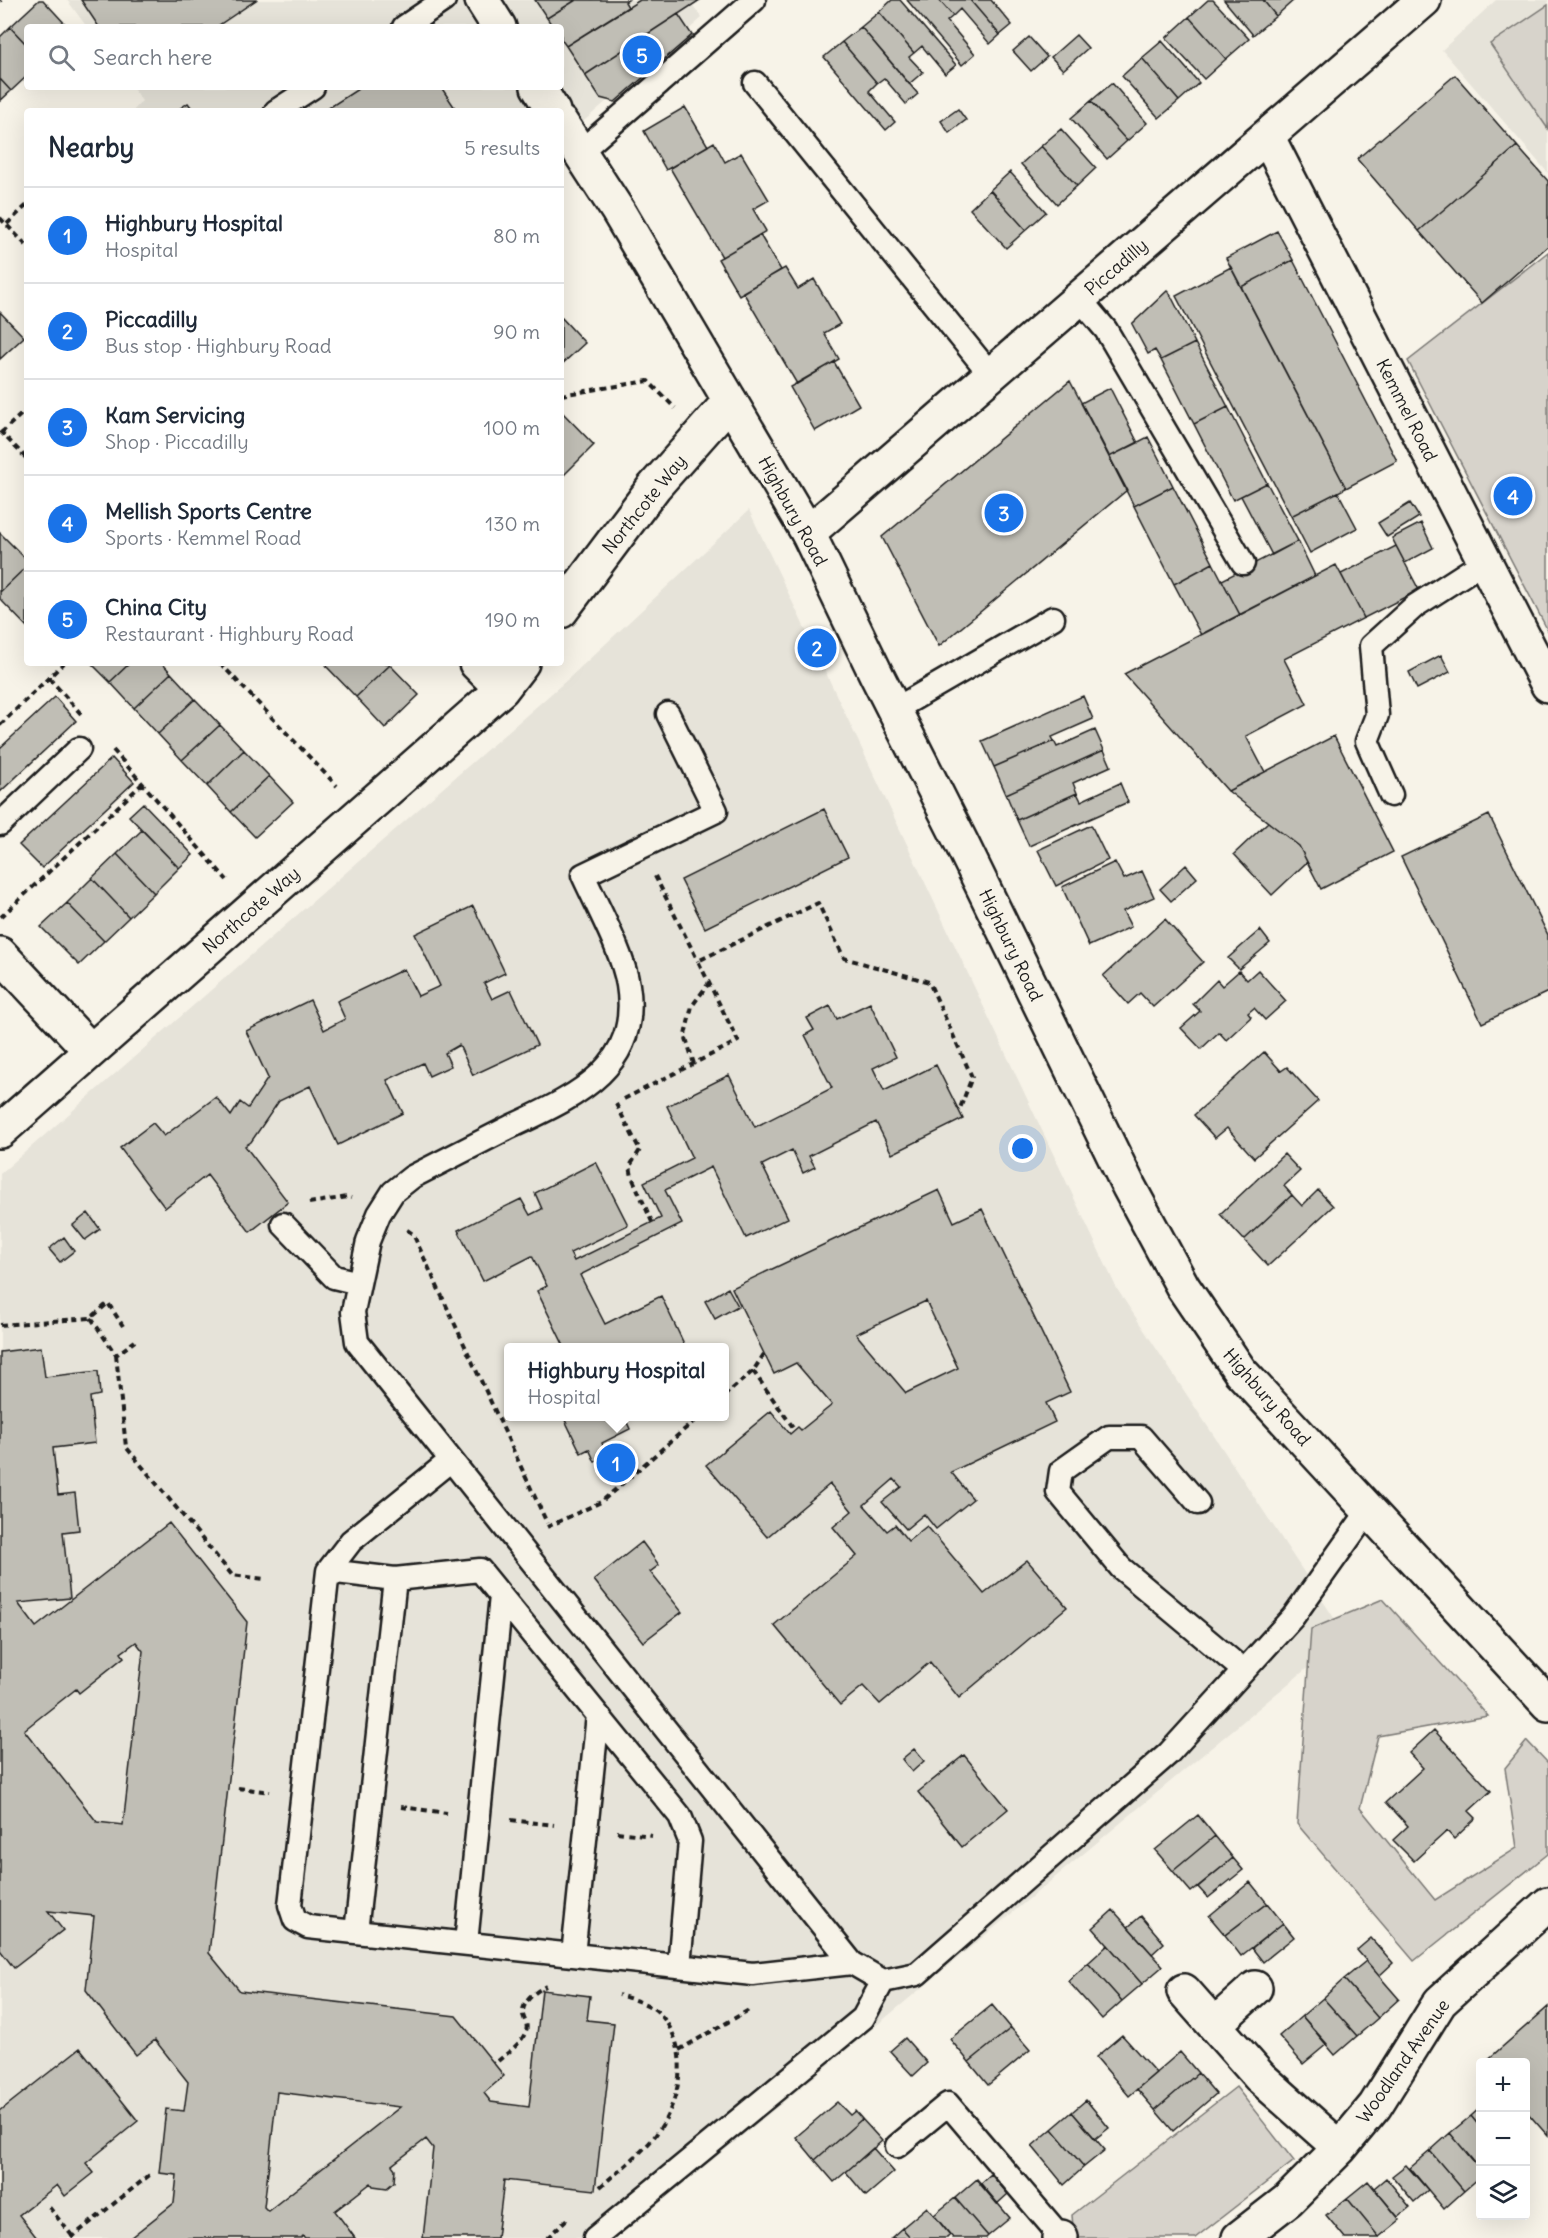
<!DOCTYPE html>
<meta charset="utf-8">
<style>
:root{--surface:#fff;--page:#f2f2f3;--text:#1f2937;--muted:#747a83;--line:#e0e1e3;--accent:#1a73e8}
body{margin:0;font-family:Delius,sans-serif;background:var(--page);color:var(--text)}
.controls{position:absolute;right:18px;bottom:18px;display:grid;overflow:hidden;border-radius:6px;box-shadow:0 6px 24px #0002}
.controls button{width:54px;height:54px;display:grid;place-items:center;padding:0;border:0;border-bottom:2px solid var(--line);background:var(--surface);color:var(--text);font:30px sans-serif}
.you{position:absolute;left:1023px;top:1149px;width:21px;height:21px;margin:-15px;border:4px solid #fff;border-radius:50%;background:#1a73e8;box-shadow:0 0 0 9px #1a73e833}
.badge{display:grid;place-items:center;width:39px;height:39px;border-radius:50%;background:var(--accent);color:#fff;font-size:20px;font-weight:700}
.pin{position:absolute;translate:-50% -50%;border:3px solid #fff;box-shadow:0 2px 6px #0006}
.popup{position:absolute;left:504px;top:1343px;width:225px;height:78px;box-sizing:border-box;display:grid;place-content:center;border-radius:6px;background:var(--surface);filter:drop-shadow(0 2px 4px #0005);font-size:20px;white-space:nowrap;color:var(--muted)}
.popup b{font-size:22px;color:var(--text)}
.popup::after{content:'';position:absolute;left:50%;top:100%;margin-left:-12px;border:12px solid transparent;border-top-color:var(--surface)}
.list{margin:0;padding:0;list-style:none}
h2{display:flex;justify-content:space-between;align-items:center;height:78px;margin:0;padding:0 24px;font-size:26px}
h2 small{font-size:20px;font-weight:400;color:var(--muted)}
.list li{display:grid;grid-template-columns:39px 1fr auto;gap:18px;align-items:center;box-sizing:border-box;height:96px;padding:0 24px;border-top:2px solid var(--line)}
.list b{display:block;font-size:22px;white-space:nowrap}
.list p{margin:0;font-size:20px;white-space:nowrap;color:var(--muted)}
.list em{font-size:20px;font-style:normal;color:var(--muted)}
.icon{flex:none;width:33px;height:33px;fill:none;stroke:currentColor;stroke-width:2;stroke-linecap:round;stroke-linejoin:round}
.map{position:relative;flex:none;width:1548px;height:2238px;overflow:hidden}
.search{position:absolute;background:var(--surface);box-shadow:0 6px 24px #0002;left:24px;top:24px;width:540px;height:66px;display:flex;align-items:center;gap:15px;box-sizing:border-box;padding:0 21px;border-radius:6px;color:var(--muted);font-size:22px}
.panel{position:absolute;background:var(--surface);box-shadow:0 6px 24px #0002;left:24px;top:108px;width:540px;height:558px;border-radius:6px}
.map>svg:first-child{display:block}
</style>
<div class="map">
<svg width="1548" height="2238" viewBox="0 0 1548 2238">
<rect width="100%" height="100%" fill="#f7f3e8"/>
<filter id="ink" filterUnits="userSpaceOnUse"><feTurbulence type="fractalNoise" baseFrequency=".0167" numOctaves="2"/><feDisplacementMap in="SourceGraphic" scale="12" xChannelSelector="R" yChannelSelector="G"/><feConvolveMatrix kernelMatrix="1 2 1 2 8 2 1 2 1" color-interpolation-filters="sRGB"/></filter>
<g filter="url(#ink)">
<!-- built -->
<path fill="#e6e3d9" fill-rule="evenodd" d="M67,0H689L702,18L561,141V111H133L142,101L132,87H561V27H87Z
M1496,0H1548V173L1442,50Z
M749,510L1117,1289L1346,1636L825,2068L617,2238H0V1174L568,679ZM508,1348H724V1416H508Z"/>
<!-- green -->
<path fill="#d7d3cb" stroke="#7a7874" stroke-width="1.5" d="M1548,5V129L1490,44Z
M1548,252V631L1408,361Z
M1383,1599L1488,1716L1378,1736L1360,1808L1435,1900L1517,1848L1505,1768L1527,1741L1548,1763V1854L1414,1961L1297,1824L1311,1629Z
M1236,2087L1294,2161L1195,2238H1074L1072,2215Z"/>
<!-- building -->
<path fill="#c0beb5" stroke="#1c1c1c" stroke-width="1.5" fill-rule="evenodd" d="M39,0H43L68,27H27V45L10,27Z
M81,0H256L216,27H99Z
M535,0H576L547,18Z
M576,0H628L625,2L628,7L566,46L561,39V27H553L547,18Z
M640,0H700L585,75L566,46Z
M892,0H900L956,65L945,74L922,46L914,53L879,12Z
M907,0H939L953,16L947,21L975,54L962,65Z
M939,0H970L1000,35L990,44L960,9L953,16Z
M970,0H991L1012,25L1000,35Z
M1208,0H1213L1249,39L1226,59L1189,17Z
M1224,0H1263L1276,16L1253,35Z
M1263,0H1294L1276,16Z
M879,12L914,53L909,57L923,72L909,84L861,27Z
M678,14L692,35L615,102L600,98L585,75Z
M1189,17L1226,59L1204,79L1166,38Z
M10,27L27,45V76L11,91L0,79V37Z
M861,27L918,94L906,104L884,78L877,83L842,42Z
M1076,35L1088,48L1063,70L1051,57Z
M1029,37L1047,57L1031,71L1013,51Z
M1162,41L1199,83L1179,101L1142,58Z
M842,42L877,83L869,91L895,122L886,130L824,57Z
M1142,58L1179,101L1159,118L1122,76Z
M1455,75L1517,146L1419,231L1357,159Z
M0,79L11,91L0,101Z
M1112,83L1147,123L1127,141L1091,101Z
M361,87H441L457,111H328L327,109Z
M1091,101L1127,141L1107,159L1071,118Z
M188,103L194,111H176Z
M685,107L708,146L666,170L644,131Z
M958,109L966,120L949,133L941,121Z
M1061,129L1096,168L1077,186L1041,146Z
M714,142L725,162L741,153L769,200L753,209L766,231L722,257L670,168Z
M1041,146L1077,186L1057,204L1021,164Z
M1517,146L1548,181V246L1482,303L1419,231Z
M1010,172L1046,212L1026,230L990,190Z
M990,190L1026,230L1006,248L970,209Z
M1277,231L1293,260L1241,287L1226,258Z
M760,235L781,270L739,295L718,259Z
M1293,260L1397,461L1346,488L1241,287Z
M1231,267L1346,488L1291,516L1176,296Z
M785,268L798,289L814,279L840,324L824,333L839,359L797,384L743,292Z
M1168,290L1195,343L1161,360L1155,350L1148,354L1132,324Z
M0,312L24,337L0,359Z
M561,317L585,343L561,365Z
M1195,343L1228,407L1194,424L1161,360Z
M834,362L859,405L815,431L790,387Z
M1070,381L1127,490L939,646L882,537Z
M1110,388L1138,443L1109,457L1081,403Z
M1228,407L1267,483L1233,500L1194,424Z
M562,412L594,445L563,476L561,474Z
M1148,437L1173,486L1134,506L1109,457Z
M1267,483L1298,541L1272,555L1241,496Z
M1173,486L1213,563L1174,584L1134,506Z
M1338,492L1357,528L1310,553L1291,516Z
M1410,503L1419,517L1387,537L1378,523Z
M1421,523L1433,548L1405,563L1392,538Z
M0,533L27,560V566L0,592Z
M1298,541L1315,576L1240,615L1222,580Z
M1396,546L1419,590L1364,618L1341,574Z
M1213,563L1240,615L1201,635L1174,584Z
M1336,565L1364,618L1284,659L1307,704L1246,736L1265,772L1228,791L1124,674Z
M27,566V627L0,599V592Z
M1441,655L1450,672L1417,689L1409,672Z
M91,663H130L110,682Z
M130,663H162L171,673L134,708L110,682Z
M329,663H388L390,665L356,697L326,666Z
M390,665L419,695L385,728L356,697Z
M171,673L195,699L158,734L134,708Z
M1083,696L1093,719L1052,737L1054,741L994,767L982,741Z
M55,697L76,721L0,792V748Z
M195,699L220,725L182,760L158,734Z
M220,725L244,750L207,786L182,760Z
M1095,730L1104,750L1006,794L994,767L1054,741L1057,747Z
M1334,736L1393,852L1321,889L1299,846L1228,791Z
M244,750L269,776L231,812L207,786Z
M1104,750L1111,766L1073,783L1077,793L1017,820L1006,794Z
M112,758L134,782L42,868L19,845Z
M269,776L293,802L255,837L231,812Z
M1120,783L1128,802L1029,846L1017,820L1077,793L1081,801Z
M143,803L193,855L179,868L129,816Z
M824,809L848,857L705,928L681,880Z
M1489,815L1548,935V992L1482,1023L1401,857Z
M1268,822L1299,846L1307,862L1272,895L1234,854Z
M1091,825L1108,860L1056,886L1038,850Z
M142,830L179,868L154,893L117,854Z
M117,854L154,893L129,917L92,878Z
M1115,862L1124,879L1142,871L1154,897L1123,911L1131,927L1089,946L1062,887Z
M1186,865L1197,878L1171,901L1160,889Z
M92,878L129,917L104,941L67,903Z
M67,903L104,941L79,965L41,927Z
M473,906L505,973L484,983L492,999L511,990L537,1045L473,1075L459,1045L445,1053L451,1066L429,1076L423,1063L387,1080L403,1113L338,1145L310,1086L279,1101L251,1142L245,1146L288,1202L250,1232L207,1175L165,1208L120,1148L153,1123L164,1136L216,1097L231,1116L240,1102L248,1108L268,1078L246,1031L310,1000L324,1030L345,1019L337,1001L404,969L418,996L440,986L415,934Z
M1165,919L1203,962L1153,1007L1140,993L1128,1004L1103,976Z
M1260,930L1270,943L1239,969L1228,958Z
M1258,970L1286,1001L1265,1020L1254,1008L1248,1013L1251,1017L1226,1040L1219,1032L1201,1049L1181,1028L1200,1011L1193,1004L1217,980L1222,986L1239,971L1247,980Z
M870,1003L896,1057L873,1068L884,1091L936,1065L963,1119L892,1154L876,1122L809,1156L815,1167L803,1173L792,1150L762,1165L788,1218L746,1238L711,1167L665,1190L682,1224L580,1275L605,1324L661,1296L686,1348H565L537,1291L547,1286L532,1256L483,1281L458,1230L521,1199L530,1215L542,1209L535,1193L596,1162L628,1225L570,1253L574,1261L661,1218L644,1182L692,1158L667,1106L729,1075L755,1127L832,1088L805,1035L814,1030L807,1018L830,1006L837,1019Z
M1264,1052L1281,1071L1287,1067L1318,1101L1254,1158L1227,1128L1215,1138L1194,1115Z
M1284,1154L1300,1171L1284,1186L1292,1195L1244,1240L1220,1214Z
M939,1190L954,1222L982,1209L1070,1392L1046,1403L1055,1422L951,1472L973,1499L936,1529L924,1514L906,1529L882,1502L901,1487L894,1479L864,1505L887,1531L895,1525L908,1541L927,1526L984,1594L1027,1560L1067,1607L959,1698L930,1662L880,1704L863,1686L840,1705L774,1625L857,1556L833,1527L852,1511L830,1484L767,1537L706,1465L771,1411L790,1434L798,1427L801,1430L832,1405L796,1363L774,1374L732,1288ZM926,1301L958,1368L906,1393L856,1334Z
M1318,1190L1333,1206L1268,1266L1244,1240L1292,1195L1302,1206Z
M88,1213L100,1229L85,1240L73,1225Z
M64,1237L74,1251L60,1262L49,1249Z
M728,1288L738,1306L715,1319L705,1301Z
M41,1347L45,1377L98,1371L100,1395L90,1397L95,1443L53,1448L58,1495L75,1493L79,1530L63,1532L70,1598L18,1603L36,1627L169,1523L247,1622L209,1953L240,1991L456,2016L504,2076L484,2093L491,2102L529,2107L542,1990L590,1996L587,2020L614,2023L595,2190L504,2180L497,2238H423L433,2148L426,2139L392,2165L395,2169L394,2182L387,2188L373,2186L371,2183L335,2211L355,2238H305L303,2236L301,2238H130L174,2203L177,2175L159,2173L166,2109L184,2111L188,2082L155,2040L136,2055L86,1990L94,1916L48,1911L63,1930L14,1968L0,1950V1352ZM136,1642L143,1651L123,1825L97,1822L24,1730L76,1689L79,1693L124,1657L121,1653ZM277,2092L400,2107L268,2211L264,2207Z
M563,1416H624L630,1429L602,1443L608,1456L595,1462L589,1449L581,1453Z
M642,1542L659,1565L650,1572L682,1612L643,1642L594,1580Z
M1434,1730L1491,1791L1469,1811L1476,1818L1454,1839L1447,1831L1414,1861L1393,1840L1408,1826L1386,1802L1423,1768L1409,1753Z
M914,1749L924,1761L912,1772L902,1759Z
M964,1755L1008,1809L962,1847L918,1792Z
M1198,1815L1215,1836L1173,1871L1155,1850Z
M1215,1836L1233,1858L1191,1892L1173,1871Z
M1233,1858L1243,1870L1208,1898L1198,1887Z
M1250,1882L1267,1903L1225,1935L1209,1916Z
M1267,1903L1283,1923L1241,1956L1225,1935Z
M1113,1910L1163,1966L1142,1984L1093,1928Z
M1141,1916L1164,1943L1152,1954L1128,1927Z
M1283,1923L1294,1937L1263,1962L1252,1948Z
M1371,1938L1393,1963L1379,1976L1357,1950Z
M1108,1945L1142,1984L1122,2001L1088,1963Z
M1366,1961L1399,1999L1378,2018L1344,1979Z
M1088,1963L1122,2001L1102,2019L1068,1981Z
M1344,1979L1378,2018L1357,2036L1323,1998Z
M1323,1998L1357,2036L1335,2055L1302,2016Z
M992,2005L1011,2028L969,2062L950,2039Z
M1548,2007V2136L1526,2111V2062H1485Z
M1302,2016L1327,2044L1303,2064L1279,2036Z
M1011,2028L1030,2050L988,2085L969,2062Z
M1122,2035L1156,2073L1129,2096L1096,2057Z
M905,2038L927,2063L913,2076L890,2051Z
M80,2048L138,2121L86,2163L94,2173L65,2196L57,2185L19,2215L37,2238H0V2111Z
M1180,2052L1198,2073L1155,2110L1137,2089Z
M1198,2073L1216,2094L1173,2131L1155,2110Z
M1086,2100L1109,2128L1095,2139L1072,2112Z
M837,2102L850,2115L855,2111L862,2119L815,2160L796,2137Z
M1480,2108V2127L1471,2116Z
M1072,2112L1105,2150L1084,2167L1052,2129Z
M1471,2116L1480,2127V2169L1450,2133Z
M862,2119L882,2141L834,2182L815,2160Z
M1052,2129L1084,2167L1064,2185L1032,2146Z
M1450,2133L1480,2169V2177L1464,2191L1430,2151Z
M873,2148L894,2172L866,2196L846,2172Z
M1430,2151L1464,2191L1444,2209L1410,2168Z
M1406,2165L1428,2190L1414,2202L1392,2176Z
M991,2174L1008,2194L997,2204L980,2184Z
M1386,2178L1410,2207L1398,2217L1374,2188Z
M977,2179L1010,2218L988,2236L955,2198Z
M1368,2181L1400,2220L1379,2237L1347,2198Z
M955,2198L988,2236L986,2238H953L934,2215Z
M1347,2198L1379,2237V2238H1345L1326,2215Z
M927,2207L950,2235L947,2238H911L902,2228Z
M902,2228L911,2238H891Z"/>
<g fill="none" stroke-linecap="round" stroke-linejoin="round">
<defs>
<path id="service" d="M404,27L444,0
M755,83L991,375
M276,111L313,87
M580,152L754,0
M1079,298L1106,330L1243,563
M894,710L1053,618
M668,714L716,811L583,875C597,906 623,953 628,985C642,1071 569,1099 506,1129C475,1145 443,1161 412,1177L393,1192L379,1214L368,1241L353,1312L357,1342L852,1963L883,1981L917,1974L1168,1754L1293,1617L1369,1510
M1391,795L1367,741L1377,715L1371,646L1415,606L1485,561
M0,824L79,749
M283,1224L334,1277L359,1283
M451,1460L351,1541L328,1571L290,1905L295,1920L308,1927L753,1974L852,1963
M1198,1503L1141,1437H1109L1061,1471L1058,1492L1121,1568L1243,1670
M328,1571L395,1579L480,1570L680,1816L690,1841L679,1966
M356,1932L395,1579
M466,1943L501,1596
M573,1955L598,1715
M897,2146L948,2104L1061,2237
M595,2238L863,2018L883,1981"/>
<path id="minor" d="M1267,136L1548,685
M808,533L1424,0
M561,611L654,487L730,401
M476,663L502,689
M0,954L91,1051
M0,1131L502,689L522,663
M1184,1991L1260,2077L1340,2148
M1214,2025L1255,1988
M1059,2238L1061,2237
M1239,2238L1288,2200L1340,2148L1375,2106L1440,2002L1548,1904"/>
<path id="secondary" d="M482,0L499,27
M538,87L553,111
M561,123L618,211L808,533L877,676L961,842L1129,1187L1183,1287L1240,1371L1548,1704"/>
</defs>
<!-- service casing -->
<use href="#service" stroke="#1c1c1c" stroke-width="27"/>
<!-- minor casing -->
<use href="#minor" stroke="#1c1c1c" stroke-width="38"/>
<!-- secondary casing -->
<use href="#secondary" stroke="#1c1c1c" stroke-width="38"/>
<!-- path -->
<path stroke="#1c1c1c" stroke-width="4" stroke-dasharray="6 4.5" stroke-linecap="butt" d="M0,1L1,0
M0,218L27,246
M7,224L27,205
M561,395L648,381L675,408
M0,431L27,459
M1,433L27,409
M220,663L337,786
M49,678L82,715
M0,725L64,663
M113,750L227,880
M655,876L698,961
M1,917L142,784
M694,1064L685,1035L692,1006L709,983
M624,1099L738,1041L698,961L818,903L844,958L929,982L972,1077L959,1111
M616,1104L640,1150L630,1166L632,1177L652,1222
M309,1203L348,1197L351,1198
M407,1230L413,1234L547,1523
M91,1318L116,1355L135,1341
M0,1325L91,1318L108,1303L123,1326
M116,1355L126,1447L232,1575L264,1579
M753,1371L795,1430
M724,1396L753,1371L764,1354
M547,1527L601,1502L700,1416
M238,1788L270,1792
M401,1807L447,1813
M511,1820L554,1825
M617,1832L652,1836
M679,2050L749,2010L750,2007
M498,2061C507,2053 521,2044 525,2033C529,2026 525,2022 523,2015C521,2002 536,1991 546,1986
M600,2187C617,2172 645,2151 657,2133C682,2097 692,2046 657,2011C649,2004 629,1998 619,1995
M49,2207L73,2237
M71,2238L152,2173
M547,2238L567,2219"/>
<!-- service -->
<use href="#service" stroke="#f7f3e8" stroke-width="22"/>
<!-- minor -->
<use href="#minor" stroke="#f7f3e8" stroke-width="33"/>
<!-- secondary -->
<use href="#secondary" stroke="#f7f3e8" stroke-width="33"/>
</g>
</g>
<g text-anchor="middle" dominant-baseline="central" stroke-width="6" stroke-linejoin="round" paint-order="stroke">
<!-- street labels -->
<g font-size="18" fill="#1c1c1c" stroke="#f7f3e8">
<text transform="translate(1116 267) rotate(-41)">Piccadilly</text>
<text transform="translate(1407 410) rotate(63)">Kemmel Road</text>
<text transform="translate(644 504) rotate(-51)">Northcote Way</text>
<text transform="translate(793 511) rotate(61)">Highbury Road</text>
<text transform="translate(251 910) rotate(-41)">Northcote Way</text>
<text transform="translate(1011 945) rotate(64)">Highbury Road</text>
<text transform="translate(1267 1397) rotate(49)">Highbury Road</text>
<text transform="translate(1403 2061) rotate(-55)">Woodland Avenue</text>
</g>
</g>
</svg>
<div class="controls">
<button>+</button>
<button>−</button>
<button><svg class="icon" aria-label="layers" viewBox="0 0 24 24"><path d="M12 4l9 5-9 5-9-5zM3 14l9 5 9-5"/></svg></button>
</div>
<div class="you"></div>
<div class="pin badge" style="left:616px;top:1463px">1</div>
<div class="popup"><b>Highbury Hospital</b>Hospital</div>
<div class="pin badge" style="left:817px;top:648px">2</div>
<div class="pin badge" style="left:1004px;top:513px">3</div>
<div class="pin badge" style="left:1513px;top:496px">4</div>
<div class="pin badge" style="left:642px;top:55px">5</div>
<div class="search"><svg class="icon" aria-label="search" viewBox="0 0 24 24"><circle cx="10" cy="10" r="6"/><path d="M15 15l6 6"/></svg>Search here</div>
<section class="panel">
<h2>Nearby<small>5 results</small></h2>
<ul class="list">
<li><span class="badge">1</span><div><b>Highbury Hospital</b><p>Hospital</p></div><em>80 m</em></li>
<li><span class="badge">2</span><div><b>Piccadilly</b><p>Bus stop · Highbury Road</p></div><em>90 m</em></li>
<li><span class="badge">3</span><div><b>Kam Servicing</b><p>Shop · Piccadilly</p></div><em>100 m</em></li>
<li><span class="badge">4</span><div><b>Mellish Sports Centre</b><p>Sports · Kemmel Road</p></div><em>130 m</em></li>
<li><span class="badge">5</span><div><b>China City</b><p>Restaurant · Highbury Road</p></div><em>190 m</em></li>
</ul>
</section>
</div>
